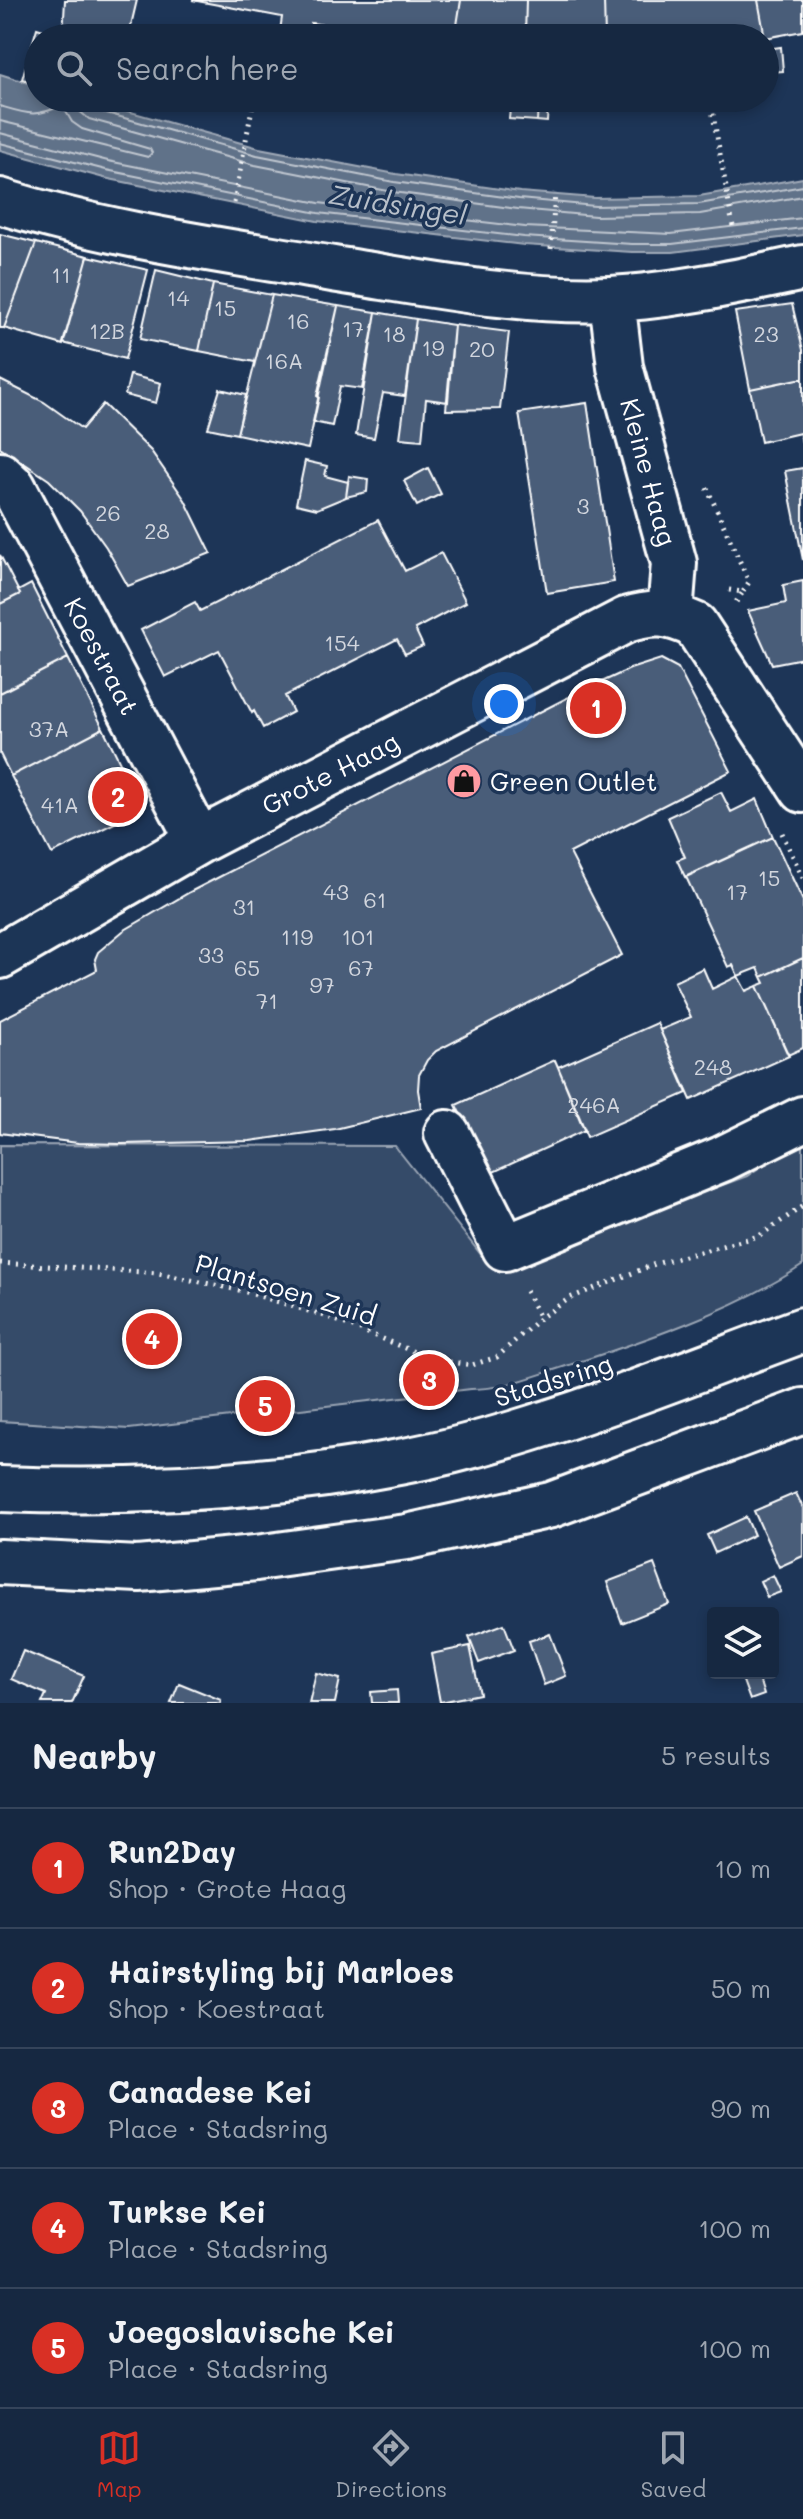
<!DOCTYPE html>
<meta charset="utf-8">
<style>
:root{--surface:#162841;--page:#23344c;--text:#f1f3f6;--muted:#9ea6b1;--line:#35445a;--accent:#d93025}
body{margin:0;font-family:Mali,sans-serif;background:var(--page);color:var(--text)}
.controls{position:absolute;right:24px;bottom:24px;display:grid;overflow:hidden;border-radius:8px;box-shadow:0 4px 12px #0003}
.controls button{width:72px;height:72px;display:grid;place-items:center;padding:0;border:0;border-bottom:2px solid var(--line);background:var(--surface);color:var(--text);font:40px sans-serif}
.you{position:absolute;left:504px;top:704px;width:28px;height:28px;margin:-20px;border:6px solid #fff;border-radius:50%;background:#1a73e8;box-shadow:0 0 0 12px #1a73e833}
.badge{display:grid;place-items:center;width:52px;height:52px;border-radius:50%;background:var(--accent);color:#fff;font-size:26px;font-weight:700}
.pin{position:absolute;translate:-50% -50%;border:4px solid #fff;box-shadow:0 2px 8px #0006}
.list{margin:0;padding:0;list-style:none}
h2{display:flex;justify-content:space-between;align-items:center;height:104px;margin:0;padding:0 32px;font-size:34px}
h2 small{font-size:26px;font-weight:400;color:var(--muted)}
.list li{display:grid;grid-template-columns:52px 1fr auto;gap:24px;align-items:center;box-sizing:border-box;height:120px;padding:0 32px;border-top:2px solid var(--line)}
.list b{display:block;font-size:30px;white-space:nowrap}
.list p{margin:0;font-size:26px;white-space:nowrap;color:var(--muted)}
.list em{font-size:26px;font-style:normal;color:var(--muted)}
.icon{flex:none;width:44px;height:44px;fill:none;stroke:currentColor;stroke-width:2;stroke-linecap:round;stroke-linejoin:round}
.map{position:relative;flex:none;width:803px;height:1703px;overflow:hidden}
.search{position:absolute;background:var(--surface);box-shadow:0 4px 12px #0003;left:24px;right:24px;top:24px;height:88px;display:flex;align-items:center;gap:20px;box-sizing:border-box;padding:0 28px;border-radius:44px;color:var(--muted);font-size:30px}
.sheet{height:704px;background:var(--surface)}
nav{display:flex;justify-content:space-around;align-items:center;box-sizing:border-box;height:112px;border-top:2px solid var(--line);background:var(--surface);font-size:22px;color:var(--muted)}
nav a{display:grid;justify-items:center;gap:4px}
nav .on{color:var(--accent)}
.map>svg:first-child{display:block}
</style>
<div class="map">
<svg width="803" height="1703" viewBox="0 0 803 1703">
<rect width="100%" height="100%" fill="#1d3557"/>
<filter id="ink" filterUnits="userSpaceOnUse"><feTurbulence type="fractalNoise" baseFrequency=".0125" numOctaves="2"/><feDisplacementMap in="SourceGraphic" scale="16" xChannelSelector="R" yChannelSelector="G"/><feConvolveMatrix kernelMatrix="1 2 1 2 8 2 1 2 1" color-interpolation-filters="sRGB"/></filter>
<g filter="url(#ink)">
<!-- green -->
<path fill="#364b69" stroke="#9aa5b4" stroke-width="2" d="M803,1137V1265C736,1310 638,1343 560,1368C531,1377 502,1389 471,1389L129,1429L0,1421V1145L395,1146L486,1261H506L507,1264L747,1176Z"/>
<!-- water -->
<path fill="#617289" stroke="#a0aab8" stroke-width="2" d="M0,74L38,86V98H81L259,148L396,174L520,192L595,198L699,196L803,178V235L673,252H632L524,245L317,221L104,178L0,150Z"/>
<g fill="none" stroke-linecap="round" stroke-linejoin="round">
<!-- shore -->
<path stroke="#c0c7d0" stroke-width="2" d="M75,98L78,110L89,119L255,165L393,192L518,209L595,216L700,214L803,196
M85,100L92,109L257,155L394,182L519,199L595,206L699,204L803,186
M0,106C27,114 36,118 62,105L72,122L82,129L150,149L152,153L148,157L0,121
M0,133L108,161L319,203L525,227L671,234L803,218
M0,143L106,170L318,213L524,237L632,244H672L803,228"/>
</g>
<!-- building -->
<path fill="#4a5d79" stroke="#fff" stroke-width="2" d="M65,0H137L128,38H38V84L22,79L37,28L63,36Z
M192,0H461L455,38H411L311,23L309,38H279L282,17Z
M461,0H526L525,38H455Z
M526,0H604L605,38H525Z
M604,0H758L765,38H605Z
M758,0H803V31L765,38Z
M781,47L783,71L769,72L766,49Z
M86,98H115L113,106Z
M508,98H548V104L538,103L537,121L509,119L511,99Z
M538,103L548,104L547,122L537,121Z
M0,234L36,243L4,328H0Z
M36,243L88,256L63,345L4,328Z
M88,256L148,270L125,359L63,343Z
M156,270L213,284L199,351L140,339Z
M213,284L272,295L255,362L199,351Z
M272,295L338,306L317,396L319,397L308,449L237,434Z
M792,304L803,350V378L750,389L735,312Z
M338,306L376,312L362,389L340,386L332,426L313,422Z
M376,312L416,319L405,396L383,393L374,438L356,435Z
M416,319L454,325L448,402L426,399L422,440L400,438Z
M454,325L509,332L500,409L446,410Z
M130,375L161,383L156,403L125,395Z
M803,378V449L800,433L761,442L750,389Z
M0,380L44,402L82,429L103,404L151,451L185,500L211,553L128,586L106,547L80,511L49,480L0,447Z
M220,389L246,395L237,434L208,428Z
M587,403L614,582L547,593L519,413Z
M305,461L327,466L325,476L348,482L346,497L317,509L296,504Z
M428,468L441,494L417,506L404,481Z
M803,468V560L785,471Z
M349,476L368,479L367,492L346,497Z
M378,520L405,571L441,553L466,602L415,629L423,646L405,654L397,639L285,696L293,712L263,728L254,711L252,713L219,650L165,677L141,630L195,602L200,611Z
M0,555L20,594L0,604Z
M803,581V658L772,664L748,611L786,603L783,585Z
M31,584L68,658L0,693V604L20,594L18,591Z
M68,658L103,728L11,776L0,754V693Z
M661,659L678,668L731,771L570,853L622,955L436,1051L427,1060L419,1075L418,1090L421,1108L335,1129L250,1141L122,1144L78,1143L0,1133V1020L97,970L95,959L98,952L123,931L190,892L565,699L630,669Z
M103,728L143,809L52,854L11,776Z
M721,792L731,812L757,799L773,837L685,877L677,860L685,857L668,817Z
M773,837L803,901V958L762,977L758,968L738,976L733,965L728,967L686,877Z
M803,958V1048L788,1055L757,986L765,983L762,977Z
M703,968L712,989L738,976L746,991L757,986L789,1056L691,1100L660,1030L691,1017L674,982Z
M657,1023L687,1093L587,1137L558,1067Z
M555,1060L585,1130L489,1174L456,1105Z
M796,1493L803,1508V1556L779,1567L754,1511Z
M746,1517L754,1535L715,1553L707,1535Z
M654,1564L669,1604L622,1623L607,1582Z
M773,1575L781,1592L767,1597L760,1581Z
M504,1624L514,1650L479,1663L469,1637Z
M550,1634L566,1676L544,1685L529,1641Z
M470,1646L480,1694L440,1702L431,1654Z
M23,1651L84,1676L72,1703H42L46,1694L11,1679Z
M316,1673L340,1679L335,1703H309Z
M740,1673H757L764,1695L750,1700Z
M179,1683L221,1700L220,1703H171Z
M397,1690L398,1703H372L371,1692Z"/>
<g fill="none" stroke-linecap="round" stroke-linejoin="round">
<defs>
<path id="street" d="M0,201C108,235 222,250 333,269C424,283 519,303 611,299C672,296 743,281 803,268
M612,299L620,367L674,563L670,614
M0,475L13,487L199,841
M0,956L199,841L626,620C655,611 668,613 695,625L803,790
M447,1133L505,1248L722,1159L803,1119"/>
<path id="secondary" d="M0,1489C132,1494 269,1487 399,1462C534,1437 674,1377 803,1330
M0,1562L139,1569L256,1558L407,1537L551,1505L803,1411"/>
</defs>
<!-- street casing -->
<use href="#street" stroke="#fff" stroke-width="50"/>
<!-- secondary casing -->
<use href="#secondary" stroke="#fff" stroke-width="50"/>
<!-- path -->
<path stroke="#fff" stroke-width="5" stroke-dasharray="2 6" stroke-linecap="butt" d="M264,38L265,33
M710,98L734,232
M234,203L254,98
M551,249L555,193
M707,488L749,582L743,592
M729,590L743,592L736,602
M782,833L803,878
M0,1263L158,1273L243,1291L328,1317L434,1360L472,1365L497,1357L540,1318L570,1298L655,1264L759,1236L803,1206
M526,1291L540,1318"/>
<!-- street -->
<use href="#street" stroke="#1d3557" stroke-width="44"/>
<!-- secondary -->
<use href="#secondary" stroke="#1d3557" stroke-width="44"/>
</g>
</g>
<!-- icons -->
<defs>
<symbol id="shop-disc" viewBox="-11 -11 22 22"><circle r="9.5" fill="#ff9aa2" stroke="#1d3557"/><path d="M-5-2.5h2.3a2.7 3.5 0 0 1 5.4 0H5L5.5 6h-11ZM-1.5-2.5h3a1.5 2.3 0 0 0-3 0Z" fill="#111"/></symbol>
</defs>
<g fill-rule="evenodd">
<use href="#shop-disc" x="444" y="761" width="40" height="40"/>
</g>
<g text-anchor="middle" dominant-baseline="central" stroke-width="7" stroke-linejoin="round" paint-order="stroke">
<!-- number labels -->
<g font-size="22" fill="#d2d6de">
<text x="61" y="274">11</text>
<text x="178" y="297">14</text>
<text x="225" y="307">15</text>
<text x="298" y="320">16</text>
<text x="353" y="328">17</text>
<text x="107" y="330">12B</text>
<text x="394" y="333">18</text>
<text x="766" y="333">23</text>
<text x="433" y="347">19</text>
<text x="482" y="348">20</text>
<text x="284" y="360">16A</text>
<text x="583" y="505">3</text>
<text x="108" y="512">26</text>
<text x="157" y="530">28</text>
<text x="342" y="642">154</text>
<text x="49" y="728">37A</text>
<text x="60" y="804">41A</text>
<text x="769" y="877">15</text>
<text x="336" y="891">43</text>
<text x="737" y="891">17</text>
<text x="375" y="899">61</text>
<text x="244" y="906">31</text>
<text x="297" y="936">119</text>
<text x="358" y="936">101</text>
<text x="211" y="954">33</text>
<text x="247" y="967">65</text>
<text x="361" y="967">67</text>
<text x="322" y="984">97</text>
<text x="267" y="1000">71</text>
<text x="713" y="1066">248</text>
<text x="594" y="1104">246A</text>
</g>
<!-- street labels -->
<g font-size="26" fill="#fff" stroke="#1d3557">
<text transform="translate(649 472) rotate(75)">Kleine Haag</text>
<text transform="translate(102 656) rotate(62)">Koestraat</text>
<text transform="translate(330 773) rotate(-27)">Grote Haag</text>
<text transform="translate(286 1289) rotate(17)">Plantsoen Zuid</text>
<text transform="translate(553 1380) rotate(-17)">Stadsring</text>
</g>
<!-- poi labels -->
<g font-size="26" fill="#fff" stroke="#1d3557" text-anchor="start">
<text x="490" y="781">Green Outlet</text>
</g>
<!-- water labels -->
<g font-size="28" font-style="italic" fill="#b8c0ca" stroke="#1d3557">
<text transform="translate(398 204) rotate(9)">Zuidsingel</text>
</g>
</g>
</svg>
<div class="controls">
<button><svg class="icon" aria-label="layers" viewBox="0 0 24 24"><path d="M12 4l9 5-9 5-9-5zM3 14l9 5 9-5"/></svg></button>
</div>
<div class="you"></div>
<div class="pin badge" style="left:596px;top:708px">1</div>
<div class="pin badge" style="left:118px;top:797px">2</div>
<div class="pin badge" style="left:429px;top:1380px">3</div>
<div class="pin badge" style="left:152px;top:1339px">4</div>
<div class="pin badge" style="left:265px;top:1406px">5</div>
<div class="search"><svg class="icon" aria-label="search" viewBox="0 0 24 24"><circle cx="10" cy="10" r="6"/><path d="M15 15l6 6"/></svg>Search here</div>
</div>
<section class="sheet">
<h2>Nearby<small>5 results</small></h2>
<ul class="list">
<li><span class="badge">1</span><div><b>Run2Day</b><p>Shop · Grote Haag</p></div><em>10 m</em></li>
<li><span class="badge">2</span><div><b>Hairstyling bij Marloes</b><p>Shop · Koestraat</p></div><em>50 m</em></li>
<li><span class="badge">3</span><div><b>Canadese Kei</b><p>Place · Stadsring</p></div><em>90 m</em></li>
<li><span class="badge">4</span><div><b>Turkse Kei</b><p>Place · Stadsring</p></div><em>100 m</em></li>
<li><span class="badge">5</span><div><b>Joegoslavische Kei</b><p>Place · Stadsring</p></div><em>100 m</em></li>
</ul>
</section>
<nav>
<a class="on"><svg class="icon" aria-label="map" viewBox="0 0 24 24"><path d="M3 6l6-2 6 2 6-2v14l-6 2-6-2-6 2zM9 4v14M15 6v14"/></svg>Map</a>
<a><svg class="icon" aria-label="directions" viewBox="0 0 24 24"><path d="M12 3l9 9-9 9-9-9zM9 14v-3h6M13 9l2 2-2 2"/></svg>Directions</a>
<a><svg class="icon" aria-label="saved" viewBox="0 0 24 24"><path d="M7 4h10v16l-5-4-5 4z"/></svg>Saved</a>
</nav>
